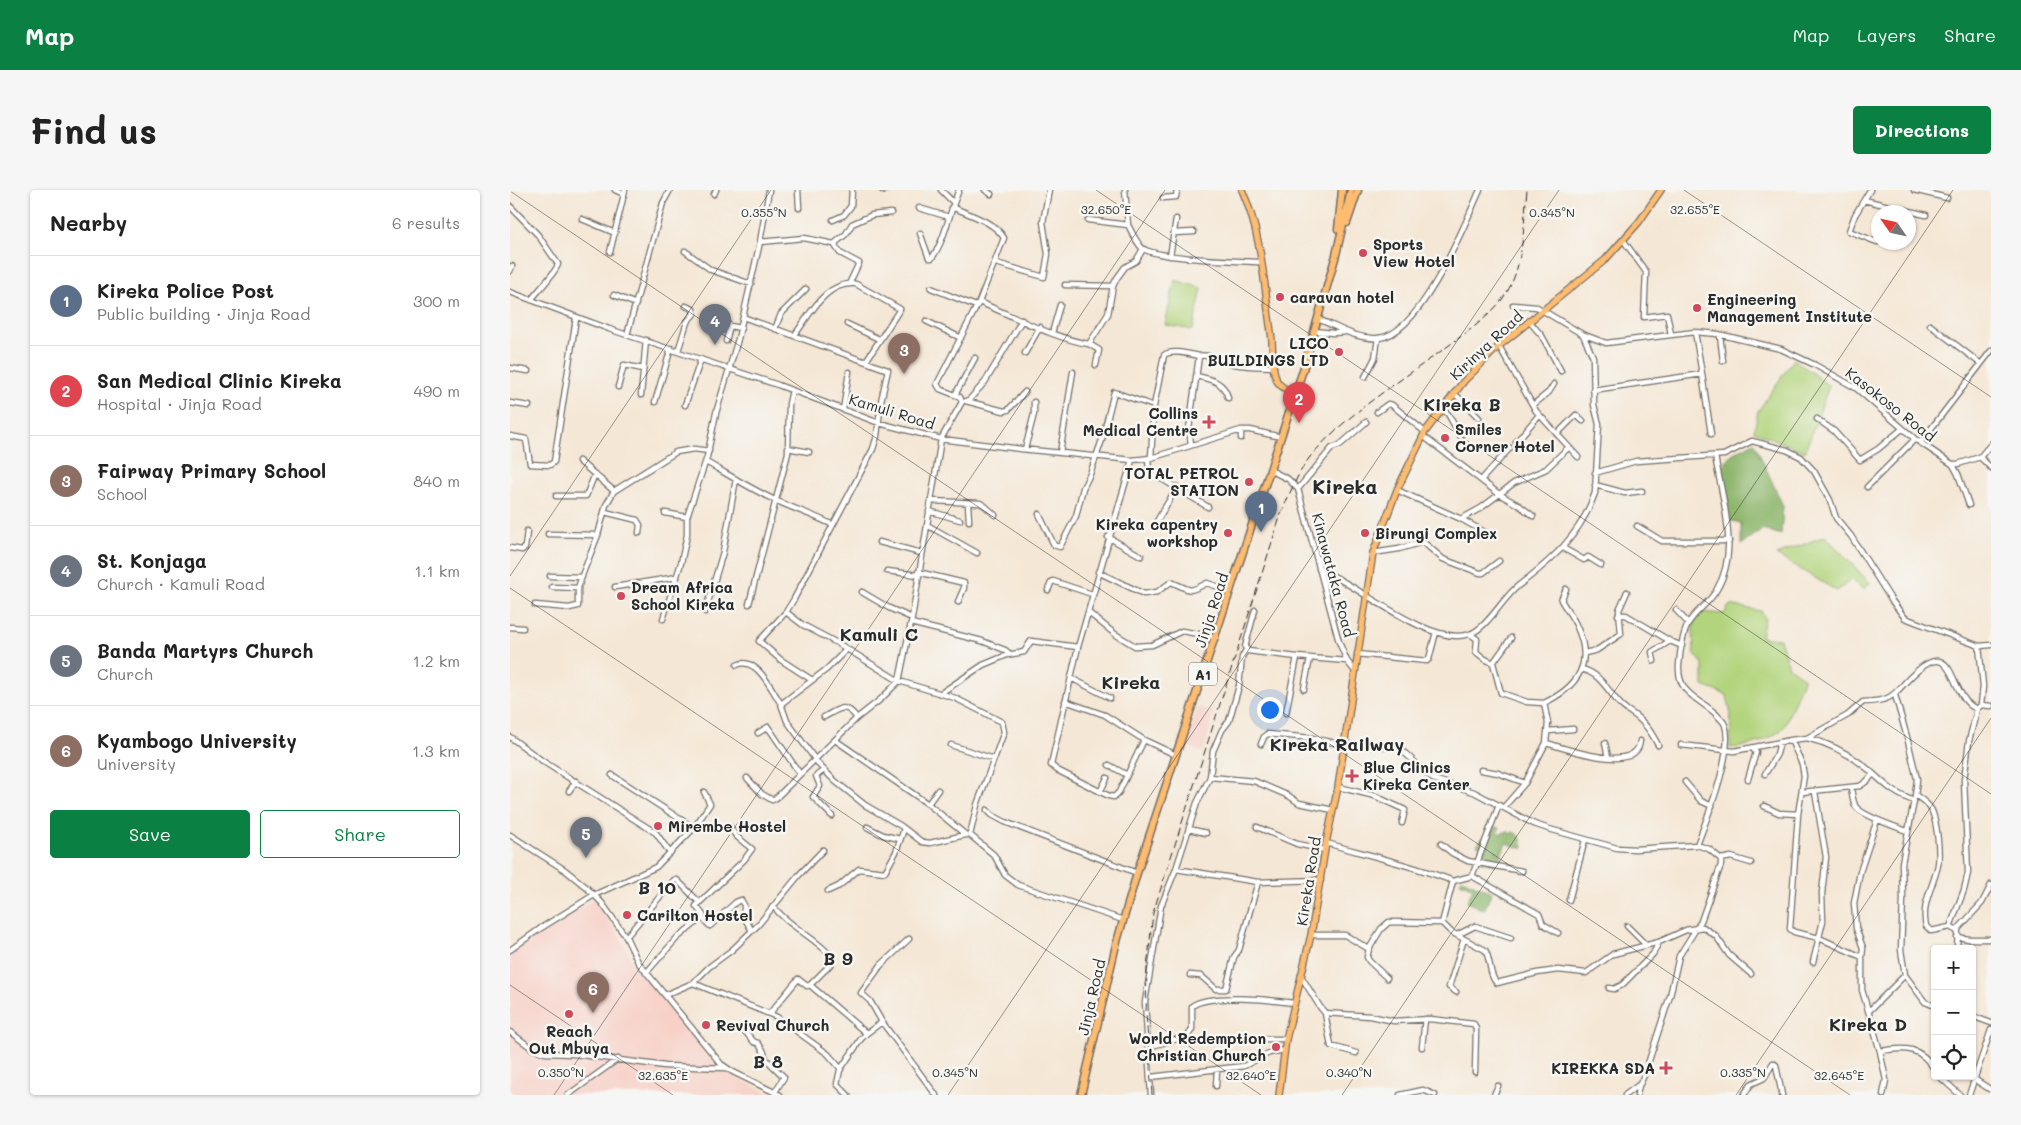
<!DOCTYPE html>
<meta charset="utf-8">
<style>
:root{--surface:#fff;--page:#f6f6f6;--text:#222;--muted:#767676;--line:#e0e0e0;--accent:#0b8043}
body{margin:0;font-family:Mali,sans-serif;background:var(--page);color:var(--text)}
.controls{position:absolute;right:15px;bottom:15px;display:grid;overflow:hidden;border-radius:5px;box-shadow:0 1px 4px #0004}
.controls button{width:45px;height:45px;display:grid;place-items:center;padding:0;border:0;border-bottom:1px solid var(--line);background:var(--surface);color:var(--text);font:25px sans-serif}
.compass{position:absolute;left:1361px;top:15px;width:45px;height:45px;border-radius:50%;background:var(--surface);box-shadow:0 1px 4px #0004;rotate:304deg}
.you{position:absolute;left:759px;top:519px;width:18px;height:18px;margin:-12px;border:4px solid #fff;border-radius:50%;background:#1a73e8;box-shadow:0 0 0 8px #1a73e833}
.badge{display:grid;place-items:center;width:32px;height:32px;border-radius:50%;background:var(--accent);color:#fff;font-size:16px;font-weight:700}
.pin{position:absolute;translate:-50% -41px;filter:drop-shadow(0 1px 2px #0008)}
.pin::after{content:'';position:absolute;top:26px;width:18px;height:15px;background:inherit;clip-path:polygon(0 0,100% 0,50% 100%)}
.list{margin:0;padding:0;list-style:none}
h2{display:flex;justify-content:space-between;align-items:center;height:65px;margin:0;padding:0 20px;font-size:21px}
h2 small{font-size:16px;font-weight:400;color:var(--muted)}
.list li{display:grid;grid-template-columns:32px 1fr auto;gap:15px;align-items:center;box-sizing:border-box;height:90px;padding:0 20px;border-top:1px solid var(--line)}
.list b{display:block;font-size:19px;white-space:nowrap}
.list p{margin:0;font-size:16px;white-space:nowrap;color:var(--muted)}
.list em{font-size:16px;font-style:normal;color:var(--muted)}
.actions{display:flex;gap:10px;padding:15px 20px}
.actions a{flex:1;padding:11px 0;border:1px solid var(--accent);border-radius:5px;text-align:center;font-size:18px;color:var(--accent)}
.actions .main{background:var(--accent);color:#fff}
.icon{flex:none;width:28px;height:28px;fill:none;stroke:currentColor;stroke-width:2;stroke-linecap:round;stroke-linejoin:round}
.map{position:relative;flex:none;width:1481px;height:905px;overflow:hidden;border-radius:5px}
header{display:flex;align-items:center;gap:30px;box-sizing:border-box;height:70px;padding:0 25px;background:var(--accent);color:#fff}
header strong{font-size:24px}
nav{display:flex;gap:28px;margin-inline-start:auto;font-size:18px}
.intro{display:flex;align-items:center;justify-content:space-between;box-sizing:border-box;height:120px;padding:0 30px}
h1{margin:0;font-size:35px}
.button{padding:12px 22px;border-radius:5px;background:var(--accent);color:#fff;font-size:18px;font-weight:700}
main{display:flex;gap:30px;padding:0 30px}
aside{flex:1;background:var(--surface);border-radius:5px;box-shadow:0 1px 4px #0004}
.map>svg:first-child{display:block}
</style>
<header>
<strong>Map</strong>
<nav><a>Map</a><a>Layers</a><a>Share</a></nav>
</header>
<div class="intro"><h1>Find us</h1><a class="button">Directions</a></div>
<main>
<aside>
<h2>Nearby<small>6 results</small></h2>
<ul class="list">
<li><span class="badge" style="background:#5c6f8a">1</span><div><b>Kireka Police Post</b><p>Public building · Jinja Road</p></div><em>300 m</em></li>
<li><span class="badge" style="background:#e0444e">2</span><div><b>San Medical Clinic Kireka</b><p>Hospital · Jinja Road</p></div><em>490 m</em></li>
<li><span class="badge" style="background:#8d6e63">3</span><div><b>Fairway Primary School</b><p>School</p></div><em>840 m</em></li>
<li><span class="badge" style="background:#6b7280">4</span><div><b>St. Konjaga</b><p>Church · Kamuli Road</p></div><em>1.1 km</em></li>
<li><span class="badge" style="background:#6b7280">5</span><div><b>Banda Martyrs Church</b><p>Church</p></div><em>1.2 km</em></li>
<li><span class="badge" style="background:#8d6e63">6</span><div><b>Kyambogo University</b><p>University</p></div><em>1.3 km</em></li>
</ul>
<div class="actions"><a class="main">Save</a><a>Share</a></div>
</aside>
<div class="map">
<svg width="1481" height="905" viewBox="0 0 1481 905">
<rect width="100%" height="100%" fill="#f6f6f2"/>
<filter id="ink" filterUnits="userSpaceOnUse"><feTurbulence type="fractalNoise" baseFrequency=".02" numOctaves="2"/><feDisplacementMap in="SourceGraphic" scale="10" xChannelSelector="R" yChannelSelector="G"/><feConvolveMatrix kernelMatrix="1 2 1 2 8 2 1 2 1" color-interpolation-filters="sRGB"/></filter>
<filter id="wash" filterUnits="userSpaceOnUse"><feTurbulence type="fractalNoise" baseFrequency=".0096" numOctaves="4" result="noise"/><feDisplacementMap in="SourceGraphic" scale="20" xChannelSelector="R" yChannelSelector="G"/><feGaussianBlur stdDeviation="1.12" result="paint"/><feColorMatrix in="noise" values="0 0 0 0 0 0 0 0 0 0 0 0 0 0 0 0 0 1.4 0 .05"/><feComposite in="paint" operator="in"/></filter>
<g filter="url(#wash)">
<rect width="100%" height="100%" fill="#f5e7d5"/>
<!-- built -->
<path fill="#f7d1c8" d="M688,517L703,521L702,533L693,562L675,556Z
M84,709L111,748L123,773L208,874L218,883L262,905H0V765Z"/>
<!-- green -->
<path fill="#b2d47c" stroke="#6e8054" d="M665,90L692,98L683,140L655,135Z
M1284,169L1319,196L1295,262L1244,241L1248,221Z
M1315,346L1360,393L1354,399L1341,390L1327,401L1266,365Z
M1220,415L1251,421L1255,428L1251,447L1270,449L1279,477L1294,488L1274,537C1263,550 1237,557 1220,558L1221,525L1217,505L1193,496V474L1184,463L1183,437L1181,434L1191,422L1214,424Z"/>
<!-- forest -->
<path fill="#8db66c" stroke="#5c704c" d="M1244,252L1273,316L1271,345L1253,339L1231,355V333L1217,330L1211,278L1222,264Z
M986,637L990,638L987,642L990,644L998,641L1000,644L1003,642C1010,644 1013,652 1013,659L996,653L991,665L989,662L984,661L991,666L985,675L970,672L973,657L967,655L972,648L980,647L976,644L978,640L983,642Z
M952,689L982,702L974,720L957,712L963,698L950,692Z"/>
</g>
<g filter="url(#ink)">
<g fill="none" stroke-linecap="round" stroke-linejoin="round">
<defs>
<path id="minor" d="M105,0L114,4
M288,0L289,18
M372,0L374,1
M431,0L443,12
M475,0L481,4
M615,0L618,35
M1360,0L1345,25L1339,41L1367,52
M1404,0L1437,8
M204,4L206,0
M653,8L666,7L667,0
M1354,10L1416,25
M0,16L28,45L48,74C47,81 27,102 21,110
M409,18L439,27
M72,29L105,43
M323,30L334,25L341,16L342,0
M578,30L618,35C622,42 626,52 632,58C646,69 729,71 751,72
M410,43L419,68H422C436,48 439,22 449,0
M664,43L684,42
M1114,51L1136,82L1134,127L1157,124L1161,144
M250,52L294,48L324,54L330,63L349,73L339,94
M324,54L336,44L342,34L362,25L381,23
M175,61L201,80L241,94
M100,62L115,0
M660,66L666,29
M486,73L534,87L538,64L533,32L539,0
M0,81L2,76
M555,95L603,96
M421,98L466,116
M0,102L99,139L268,195L369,233L431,249L511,259L622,270L641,268L731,240H740L771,247
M104,105L126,114
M469,112C504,126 542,148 579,154L598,124L603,96L607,88L615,77L626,71L633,59
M1003,115L1027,117L1072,144L1096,153L1185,142L1208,144L1271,159L1305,175L1346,198L1405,249L1442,274H1448L1470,267L1481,278
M211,127L220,136
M233,127L378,180L371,211L367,246L363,259L284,409L276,422L293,435L329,454L389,491L445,508L492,532L494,542L467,615L460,645L484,665L495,685L508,695L613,730
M808,129C828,137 847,150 869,148C911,144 955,34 970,0
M416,131L451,148
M1019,131L1032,146L1051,181
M337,134L369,149
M1420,135L1471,174
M206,136L219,139
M265,139L271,124L296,99
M804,141L823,143L836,142
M1185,142L1192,184
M542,143L550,115
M117,145L153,13L160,0
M1210,145L1213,171
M284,146C300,125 315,91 346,94L390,119L356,171
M216,151L220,136L231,138
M579,154L589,160L586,175
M989,156L1026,221L1068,267
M168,161L177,132L184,124L183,119L176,116
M515,163L530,137
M0,178L18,181
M686,186C700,189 714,191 718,208
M855,187L865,168L868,148
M108,197L114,175L133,179
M1083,200L1192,184L1201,244
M944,203L969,228
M131,205L136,150
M445,205L465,168
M456,211L494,221L498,220L515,202
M458,211L475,192L512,130
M145,212L161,158
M0,213L19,216
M175,215L191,169
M1023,215L1039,202L1044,194
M932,218L938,224L951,247
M333,220L339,182
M867,222L878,214L882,215L915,242
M1307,229L1324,241L1350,270L1368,259L1392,239
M1047,244L1066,225L1073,231
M0,246L16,249L20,274L40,275L44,272L66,128
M913,246L989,304L1010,316L1023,326
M731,248V240
M1410,253L1481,161
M681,254L679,239L689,166C696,164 705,168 712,171C729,177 746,176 763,177
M278,258L299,262
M1014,258L1006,252L1029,225
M515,259L524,224V212
M550,263L563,182
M1470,267L1481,254
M638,268L639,281L698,317
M641,268L644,216L654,165C662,159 679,164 689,166
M622,270L568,457L541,575L547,580L599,606L604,607L609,602L634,550
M69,271L104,301
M196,272C219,285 241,299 265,310C284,319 304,325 323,335
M1443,275L1448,284L1459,315
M760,280L778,289L788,299L829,452L837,471L844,480
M1085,283L1126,271L1214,265L1242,251L1277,260L1291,267L1304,281L1320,310L1326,328L1341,346L1382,411L1395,428L1469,456L1481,455
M972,289L1000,258
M1085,295L1115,303L1132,301
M1357,297L1405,249
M788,299L822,258L830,255L856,232
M887,300L951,329L980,345
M46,306H76L85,284
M421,311L470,313L475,316L485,325
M458,314L459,331
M419,321L450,330
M95,322L127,330L130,335L129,343
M155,323L177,327
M529,324L544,355L550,357L566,326L573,298L580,284L592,250L604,202L644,216
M951,329L971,318L1004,293L1036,279L1058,258
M647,331L667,297
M417,335L467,363
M1127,336L1152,351H1219
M38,344L88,345
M598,347L631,366
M369,352L411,363
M0,358L12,360L15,358L17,341
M1053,358L1074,370L1078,367L1091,375
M863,363L889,359L913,352L933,369L970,383H973L989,371
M809,379C846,393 920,458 960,444C977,438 993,408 1008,396C1043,369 1070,346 1085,303L1089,234L1084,215L1083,167L1073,145
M377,381L408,385
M408,382L454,393V398L448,412
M588,382L634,404L647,402L661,392C682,400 676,404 697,393L721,401
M40,386L72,387
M42,397L68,398
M105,397L167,387
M538,400L541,393L543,391L582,404
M352,402L379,418L402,428
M239,414L278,263L279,214L282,200
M25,415L59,418L68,416V398L73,383L88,345L96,315L104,301L166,262L184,259L199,261
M745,420L735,457L738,461L787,467L837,471
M1166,420L1178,433
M195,422L213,362L226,289
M276,422L249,451L271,470L302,490
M579,423L605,444L625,456L642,455L672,441L706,447
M1108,425H1116L1160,451L1172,456
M153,429L171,373L177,345V327L197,267L206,223L228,149L250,52L259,0
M401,433L472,451L495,460L500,464
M0,437L13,438
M960,444L967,449L966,462L975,469L983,473L1001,448
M337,459L317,479L271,514L277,531L310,576L325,591L355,615L391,636L412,652L420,653L455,645
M736,460L732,467L729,496L719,531L712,540L703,561L700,587L687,613L666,679L748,692L811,690
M1075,463L1087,460L1111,444L1109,420L1117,402
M847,464L917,471L919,469L926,442
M1144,471L1142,462L1160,451
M983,473L991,503L1017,512L1034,513
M227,475C246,465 262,500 271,514
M1071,479C1091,483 1098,502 1111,515C1116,520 1122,523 1127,527C1137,535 1142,544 1148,555
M561,488L600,508
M794,499L800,468
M431,503L473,475L497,465L514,462L521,451L568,457
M1385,505L1397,547L1407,589L1405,607
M555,511L595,525L634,550L666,565
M1471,515L1481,516
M776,523L787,467
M314,527C329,519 335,512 347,528
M1038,541L1063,539
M248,543L258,537L290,584
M0,547L34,572L146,643L160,663
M1297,548C1318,553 1336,562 1353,575C1373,591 1379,602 1404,611L1392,673L1393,709L1391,760L1395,785L1415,812L1425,816
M325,550L418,614L456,645
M1281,550L1297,548L1338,525L1353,512C1388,511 1383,502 1407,481C1447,447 1438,508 1467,519
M1036,553L1038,533L1034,513C1068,497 1084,474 1067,437C1063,427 1056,419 1051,410L1056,399
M1095,553L1098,567
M751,554L754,547L757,544L802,548L834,555
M834,554L888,558L896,564L923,589L964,602L1024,634L1039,639L1107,658L1125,659L1187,655L1199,659L1211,669V675L1191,731L1169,766L1160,806L1135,883L1130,894L1115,905
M441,555L484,569
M1171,555L1224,561L1281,550L1292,574L1294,586L1288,624L1280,739L1284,742L1309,748L1352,767V800L1370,861C1395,857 1410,856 1425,880
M599,575L617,585
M314,580L306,586L310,596L303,607L322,626
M971,580L988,583L1015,593
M1255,584L1267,564L1270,552
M102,585L184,638
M700,587L744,591L779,606L789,613L823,620
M237,588L252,604L262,610L266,608L347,528L371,509L389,491L402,428L431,249L452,212L450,207L430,199L427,194L469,112L494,48C485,32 458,24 442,17
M1238,589L1246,562L1243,559
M1175,592L1191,611L1202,616
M828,597L865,606L895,620L892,633
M1341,598C1342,604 1343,613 1346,617C1353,626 1386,637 1397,641
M59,601L66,591
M590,602L597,588
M1292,602L1350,596L1357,591L1363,584
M1405,605C1411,609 1419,614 1422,621C1427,633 1431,667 1427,679C1422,699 1411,715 1416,736L1421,741L1440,737L1447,741
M418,614L428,600
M1254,616L1269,623L1288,624
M994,617L1015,593L1036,553C1055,558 1127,585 1130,551
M477,620L482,625L495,632L627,683
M220,637L226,646L242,659L234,670L186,716L193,725L192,728L200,736L226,712L231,710L234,715V727L242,741
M357,637L373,645L390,649
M747,637L787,654L815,660
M679,639L696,643
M0,645L55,680L76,697L92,713L116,747L128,772L211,874L223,882L270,905
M931,654L942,663L958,671L1012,681
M1187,655C1197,628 1224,562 1215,535C1214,531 1210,529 1208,526C1190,508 1167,505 1169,475C1170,462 1172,446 1178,434C1185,421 1200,413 1207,399C1230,360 1212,308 1205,266
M1211,669L1221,667L1241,673
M962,686L1029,724L1033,734L1048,743
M943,691L962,686L989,615
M318,701L329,696L349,679L375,682L386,662L394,639
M1059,710L1075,650
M263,716C279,737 305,747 322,767V773L300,795
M932,733L941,742L975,760C981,769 979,787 987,793L1027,783L1048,780L1076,783L1103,764L1149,752L1176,740L1193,737L1206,746L1219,765L1241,784
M1117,736L1136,755
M1440,737L1454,700L1458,683L1454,590L1459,551L1467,519L1471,515L1473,496L1469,456
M801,745H835L859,759L871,739L879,732L932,733L943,691C902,675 858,665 816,653
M947,745L965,736L1001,748
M116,747L164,690H167L189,712
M1447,747L1459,749H1481
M399,749L371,775L351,803L360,811L372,832L426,905
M859,759L857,767L859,771L877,788
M1447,759L1448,739L1472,713L1481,695
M0,760L31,738L84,705L146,677L184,638L200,614L194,602
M1352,767L1353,758L1346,738L1344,713L1350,682L1367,630
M1303,772L1313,731L1312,703L1316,667L1305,602
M136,783L167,748L192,728
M680,785L691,786L706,799H716L724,767L729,760L748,692
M791,786L810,817L815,823L860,826L884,831L920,829L964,834L966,839L965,882
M183,793L267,827L318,864L331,879
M1099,798L1104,799L1112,795L1143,764L1149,752
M946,802L939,797L954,749
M155,805L183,793L199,777L222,760L248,735L289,685L313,660
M1359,821L1395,785
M260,823L288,789L297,796L300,795L356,843
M815,823L821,856L846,863
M1462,826L1481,833
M233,839L244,852L248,853L253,860L256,869L274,887L265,902
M0,842L23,859L35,863L64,864L155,876L217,878
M755,849H776
M638,857L678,846L682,839V816C698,803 763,810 784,813
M912,857L915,829
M1370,861L1376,890L1373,905
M1429,886L1450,905
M641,887L734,876L759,863L774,860
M1464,889L1481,900
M706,896L707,879
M58,905L108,869
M338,905L327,894L330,880L351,849L357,843L372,832
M641,905L635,812L651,716L666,679
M890,905L913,900L925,905
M984,905L988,896
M1127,905L1129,895
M1234,905L1241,894L1254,888L1263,873L1266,875L1272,905
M1459,905L1481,840"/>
<path id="major" d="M732,0C752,44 754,95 761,142C764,158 760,176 767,191C771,198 779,200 784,206
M769,905L776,849L801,745L816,653L828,597L863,363L887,300L915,242L954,191L989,156L1095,70L1129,32L1151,0"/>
<path id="highway" d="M837,33L848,0
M828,39L832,0
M571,905L606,755L627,683L793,180L826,65L841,0"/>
</defs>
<!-- minor casing -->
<use href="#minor" stroke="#726d66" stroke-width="7"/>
<!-- major casing -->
<use href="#major" stroke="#726d66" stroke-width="8"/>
<!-- highway casing -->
<use href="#highway" stroke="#726d66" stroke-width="9"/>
<!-- minor -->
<use href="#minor" stroke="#fff" stroke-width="4.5"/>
<!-- major -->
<use href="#major" stroke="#fdbc70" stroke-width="5.5"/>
<!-- highway -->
<use href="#highway" stroke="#fdbc70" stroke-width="6"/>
<!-- rail -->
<path stroke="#2b2b2b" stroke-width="1" stroke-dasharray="8 4" stroke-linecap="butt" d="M642,905L636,823L637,778L643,723L771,324C779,305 787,284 800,267C836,224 889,192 934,159C959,140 991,121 1003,90C1014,63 1014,29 1017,0"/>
</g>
</g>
<!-- ticks -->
<path fill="none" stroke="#2b2b2b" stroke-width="1" stroke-opacity="0.45" d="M586,0L1481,604M1174,0L1481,207M0,1L1340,905M0,386L261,0M0,398L751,905M0,795L163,905M44,905L655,0M438,905L1049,0M832,905L1443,0M1226,905L1481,528"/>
<!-- markers -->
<g fill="#d1495b" stroke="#f6f6f2" stroke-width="2">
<circle cx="853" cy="63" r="5"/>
<circle cx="770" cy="107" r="5"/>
<circle cx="1187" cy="118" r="5"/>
<circle cx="829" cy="162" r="5"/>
<path d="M696.5 224.5h5v5h5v5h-5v5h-5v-5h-5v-5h5z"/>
<circle cx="935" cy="248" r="5"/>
<circle cx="739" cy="292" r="5"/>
<circle cx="718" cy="343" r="5"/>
<circle cx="855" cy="343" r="5"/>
<circle cx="111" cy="406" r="5"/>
<path d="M839.5 578.5h5v5h5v5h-5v5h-5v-5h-5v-5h5z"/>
<circle cx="148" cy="636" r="5"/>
<circle cx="117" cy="725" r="5"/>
<circle cx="59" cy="824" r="5"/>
<circle cx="196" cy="835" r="5"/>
<circle cx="766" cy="857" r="5"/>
<path d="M1153.5 870.5h5v5h5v5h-5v5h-5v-5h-5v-5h5z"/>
</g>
<g text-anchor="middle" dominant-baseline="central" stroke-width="5" stroke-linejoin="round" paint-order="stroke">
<!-- shield labels -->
<rect fill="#f6f6f2" stroke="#686867" stroke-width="1" x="679" y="472.5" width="28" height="23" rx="4"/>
<g font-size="14" font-weight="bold" fill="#2b2b2b">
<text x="693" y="484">A1</text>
</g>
<!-- poi labels -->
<g font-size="15" font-weight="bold" fill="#2b2b2b" stroke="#f6f6f2" text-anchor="start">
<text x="863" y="54">Sports<tspan x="863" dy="17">View Hotel</tspan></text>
<text x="780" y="107">caravan hotel</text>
<text x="1197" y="109">Engineering<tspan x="1197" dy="17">Management Institute</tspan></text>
<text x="819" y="153" text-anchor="end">LICO<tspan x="819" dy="17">BUILDINGS LTD</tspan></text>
<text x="688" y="223" text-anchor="end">Collins<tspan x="688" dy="17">Medical Centre</tspan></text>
<text x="945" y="239">Smiles<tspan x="945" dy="17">Corner Hotel</tspan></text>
<text x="729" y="283" text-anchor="end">TOTAL PETROL<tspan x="729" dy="17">STATION</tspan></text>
<text x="708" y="334" text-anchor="end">Kireka capentry<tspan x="708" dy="17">workshop</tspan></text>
<text x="865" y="343">Birungi Complex</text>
<text x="121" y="397">Dream Africa<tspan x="121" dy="17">School Kireka</tspan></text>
<text x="853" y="577">Blue Clinics<tspan x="853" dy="17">Kireka Center</tspan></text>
<text x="158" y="636">Mirembe Hostel</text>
<text x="127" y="725">Carilton Hostel</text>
<text x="206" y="835">Revival Church</text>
<text x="59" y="841" text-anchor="middle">Reach<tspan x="59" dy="17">Out Mbuya</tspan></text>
<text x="756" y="848" text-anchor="end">World Redemption<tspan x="756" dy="17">Christian Church</tspan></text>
<text x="1145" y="878" text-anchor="end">KIREKKA SDA</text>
</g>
<!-- street labels -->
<g font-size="15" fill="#2b2b2b" stroke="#f6f6f2">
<text transform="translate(976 155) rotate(-43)">Kirinya Road</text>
<text transform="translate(1381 214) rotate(38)">Kasokoso Road</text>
<text transform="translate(382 221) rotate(17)">Kamuli Road</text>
<text transform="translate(824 385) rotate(75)">Kinawataka Road</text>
<text transform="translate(701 420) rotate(-72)">Jinja Road</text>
<text transform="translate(798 691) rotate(-81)">Kireka Road</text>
<text transform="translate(581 807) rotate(-77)">Jinja Road</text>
</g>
<!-- quarter labels -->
<g font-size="18" font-weight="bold" fill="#2b2b2b" stroke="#f6f6f2">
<text x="952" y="214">Kireka B</text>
<text x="369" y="444">Kamuli C</text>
<text x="621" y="492">Kireka</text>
<text x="827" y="554">Kireka Railway</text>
<text x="147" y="697">B 10</text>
<text x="328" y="768">B 9</text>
<text x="1358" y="834">Kireka D</text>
<text x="258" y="871">B 8</text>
</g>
<!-- district labels -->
<g font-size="20" font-weight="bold" fill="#2b2b2b" stroke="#f6f6f2">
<text x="835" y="296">Kireka</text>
</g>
</g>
<g font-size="12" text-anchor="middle" fill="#2b2b2b" stroke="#f6f6f2" stroke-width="5" stroke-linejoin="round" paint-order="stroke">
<text x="596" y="24">32.650°E</text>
<text x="1185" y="24">32.655°E</text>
<text x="254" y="27">0.355°N</text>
<text x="1042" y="27">0.345°N</text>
<text x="51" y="887">0.350°N</text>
<text x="445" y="887">0.345°N</text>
<text x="839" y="887">0.340°N</text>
<text x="1233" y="887">0.335°N</text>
<text x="153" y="890">32.635°E</text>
<text x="741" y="890">32.640°E</text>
<text x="1329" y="890">32.645°E</text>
</g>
</svg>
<div class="controls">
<button>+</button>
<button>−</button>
<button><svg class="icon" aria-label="locate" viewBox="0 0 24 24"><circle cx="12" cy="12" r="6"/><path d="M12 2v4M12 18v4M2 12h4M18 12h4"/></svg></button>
</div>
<svg class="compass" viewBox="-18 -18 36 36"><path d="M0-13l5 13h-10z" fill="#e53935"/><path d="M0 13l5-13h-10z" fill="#767676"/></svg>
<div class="you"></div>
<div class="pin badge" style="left:751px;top:342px;background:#5c6f8a">1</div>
<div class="pin badge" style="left:789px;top:233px;background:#e0444e">2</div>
<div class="pin badge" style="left:394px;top:184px;background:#8d6e63">3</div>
<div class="pin badge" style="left:205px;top:155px;background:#6b7280">4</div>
<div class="pin badge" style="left:76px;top:668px;background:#6b7280">5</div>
<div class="pin badge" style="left:83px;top:823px;background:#8d6e63">6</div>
</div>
</main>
